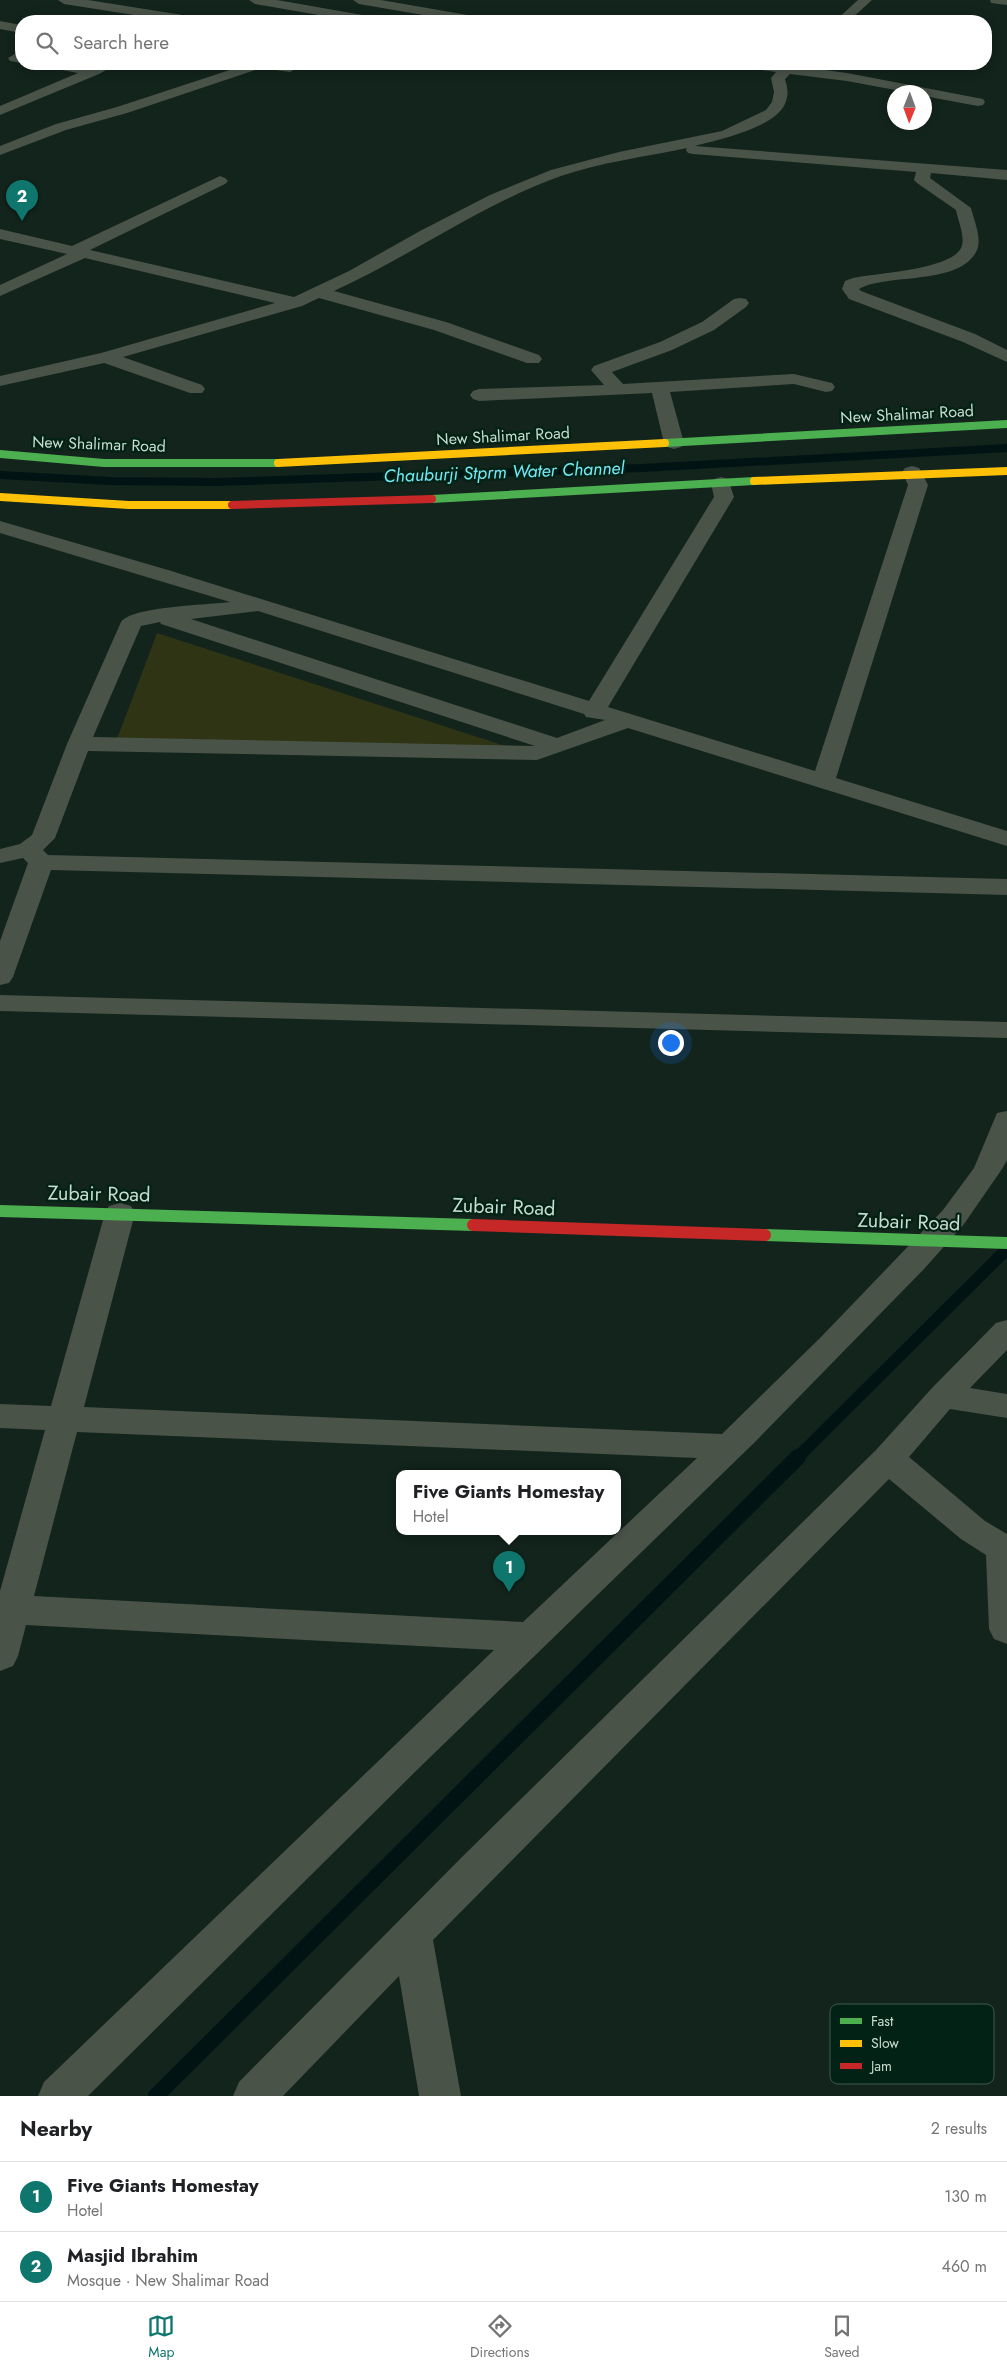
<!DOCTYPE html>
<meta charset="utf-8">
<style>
:root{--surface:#fff;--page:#f6f6f6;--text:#202124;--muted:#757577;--line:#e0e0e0;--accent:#0f766e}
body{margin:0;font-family:Jost,sans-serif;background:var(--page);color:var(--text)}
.compass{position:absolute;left:887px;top:85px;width:45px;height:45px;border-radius:50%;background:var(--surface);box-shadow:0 2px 12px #0003;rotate:181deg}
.you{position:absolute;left:670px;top:1042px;width:18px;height:18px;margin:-12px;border:4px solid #fff;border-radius:50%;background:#1a73e8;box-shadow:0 0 0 8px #1a73e833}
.badge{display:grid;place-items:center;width:32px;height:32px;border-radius:50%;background:var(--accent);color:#fff;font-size:16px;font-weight:700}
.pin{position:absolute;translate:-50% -41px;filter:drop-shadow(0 1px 2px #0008)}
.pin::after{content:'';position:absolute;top:26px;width:18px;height:15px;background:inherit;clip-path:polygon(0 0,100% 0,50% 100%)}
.popup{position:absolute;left:396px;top:1470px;width:225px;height:65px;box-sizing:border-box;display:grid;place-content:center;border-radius:10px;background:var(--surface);filter:drop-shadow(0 1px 4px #0005);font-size:16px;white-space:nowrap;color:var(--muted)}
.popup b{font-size:19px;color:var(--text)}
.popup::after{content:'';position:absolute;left:50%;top:100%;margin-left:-10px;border:10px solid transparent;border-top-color:var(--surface)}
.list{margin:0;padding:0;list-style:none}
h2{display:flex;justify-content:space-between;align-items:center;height:65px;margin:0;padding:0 20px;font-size:21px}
h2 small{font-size:16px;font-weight:400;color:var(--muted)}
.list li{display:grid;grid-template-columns:32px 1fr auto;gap:15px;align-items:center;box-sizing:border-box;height:70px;padding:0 20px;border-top:1px solid var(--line)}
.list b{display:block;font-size:19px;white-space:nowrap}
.list p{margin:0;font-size:16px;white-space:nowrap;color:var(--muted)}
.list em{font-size:16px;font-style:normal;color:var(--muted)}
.icon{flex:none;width:28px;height:28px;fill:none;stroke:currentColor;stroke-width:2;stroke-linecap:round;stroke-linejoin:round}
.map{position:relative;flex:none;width:1007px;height:2096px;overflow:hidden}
.search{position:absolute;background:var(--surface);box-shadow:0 2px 12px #0003;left:15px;right:15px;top:15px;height:55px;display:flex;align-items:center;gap:12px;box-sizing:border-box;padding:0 18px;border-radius:20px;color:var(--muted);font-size:19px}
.sheet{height:205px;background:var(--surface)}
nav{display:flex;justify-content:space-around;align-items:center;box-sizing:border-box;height:70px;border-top:1px solid var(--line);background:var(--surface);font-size:14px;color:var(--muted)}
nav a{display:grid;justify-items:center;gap:2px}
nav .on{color:var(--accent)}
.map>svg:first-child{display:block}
</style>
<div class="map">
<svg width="1007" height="2096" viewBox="0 0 1007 2096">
<rect width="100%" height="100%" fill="#12241c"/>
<!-- green -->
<path fill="#2f3414" d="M157,633L515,749L117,739Z"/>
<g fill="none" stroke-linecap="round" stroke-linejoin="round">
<!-- stream-far2 -->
<path stroke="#021314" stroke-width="8" d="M0,475L110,481L216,482L642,468L1007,448"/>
<!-- stream-far1 -->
<path stroke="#021314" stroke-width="12" d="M797,1458L1007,1249"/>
<!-- stream -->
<path stroke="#021314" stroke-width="16" d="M156,2096L798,1457"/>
<!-- street -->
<path fill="#495348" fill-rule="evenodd" d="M58,0H88L195,17L202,21H172L64,4Z
M249,0H277L374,17L381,21H353L255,4Z
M353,0H381L479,17L486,21H458L359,4Z
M858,0H872L849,21H835Z
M990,0H1007V5L991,3Z
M0,21L21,25V33L0,29Z
M15,54L21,55V63L10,61L8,58Z
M45,64H75L92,67L99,64H117L99,74L0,115V106L78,73L47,67Z
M248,64H289L297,68L290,72L261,68L127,113L66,130L0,155V146L56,124L117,107Z
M741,64H798L796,66L847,73L983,99L985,102L983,105L978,106L924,96V92H906L847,81L790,74L785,79C787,86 789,93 786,101C779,127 718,140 695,146L1007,170V180L931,173L930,178L971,208C974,220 982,238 977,250C961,286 887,273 859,289L861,291L975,334L1007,350V362L963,342L849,299L842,289L845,281L853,278C876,273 950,270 961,248C966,238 958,221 956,210L917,183L914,180L916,172L693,154L688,153L686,150L687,148C645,157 602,162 561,176C480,205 411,256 334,291L446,322L539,355L542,359L539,363H527L434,330L319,298L302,306L123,357L202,385L205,389L202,393H190L104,363L0,386V376L101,353L275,303L85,258L0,296V285L67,254L0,239V229L72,246L220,176L225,178L228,181L225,184L90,250L294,297L349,271L420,231L490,195L551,170L619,152L722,131L766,110L772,102L774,92L771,78L776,72L748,68Z
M740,298L746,299L749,303L746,307L714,330L672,350L612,372L623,384L794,374L832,383L835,387L832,391L826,392L794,384L670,392L684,443L681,447L674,449L667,447L664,443L652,393L479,401L473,399L470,395L473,391L479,389L604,385L591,370L594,366L660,342L702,322L734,299Z
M912,466L919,468L928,485L836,778L1007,831V846L628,728L537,760L88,751L55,838L43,850L48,855L1007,879V895L51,870L13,977L9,983L0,985V941L28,863L23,858L0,863V849L20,844L32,835L67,744L121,622C132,606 209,605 230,602L0,533V521L168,570L589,701L714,497L711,483L714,479L721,477L728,479L734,497L608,707L815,771L908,485L902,472L905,468ZM258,611L584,714L586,717L605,720L557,738L191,619ZM160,622L161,624L535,746L93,737L141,626Z
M0,995L1007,1022V1038L0,1011Z
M1007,1111V1160L1002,1169L964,1224L924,1269L756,1441L418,1769L88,2096H38L44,2082L494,1650L26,1625L18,1656L13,1666L0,1671V1591L45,1430L0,1428V1404L51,1406L105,1213L109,1206L120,1203L131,1206L135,1213L84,1407L722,1434L821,1337L943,1210L974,1168L997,1113ZM77,1432L697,1458L523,1622L34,1596Z
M1007,1320V1350L970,1388L1007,1394V1418L950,1409L909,1457L985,1521L1007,1534V1644L994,1639L989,1629L986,1555L961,1539L889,1479L433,1940L461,2096H419L399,1976L283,2096H233L239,2082L462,1857L876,1450L932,1388L996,1323Z"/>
<!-- fast-far1 -->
<path stroke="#4caf50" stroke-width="8" d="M665,443L1007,424
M0,454L104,463H278
M432,499L754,481"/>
<!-- fast -->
<path stroke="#4caf50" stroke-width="12" d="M0,1211L473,1225
M765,1235L1007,1243"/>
<!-- slow -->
<path stroke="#ffc107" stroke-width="8" d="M278,463L665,443
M754,481L1007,471
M0,497L129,505H232"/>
<!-- jam-far1 -->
<path stroke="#c62828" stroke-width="8" d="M232,505L432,499"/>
<!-- jam -->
<path stroke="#c62828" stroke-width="12" d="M473,1225L765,1235"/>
</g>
<g text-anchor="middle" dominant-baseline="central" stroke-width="4.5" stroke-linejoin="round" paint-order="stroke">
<!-- far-street labels -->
<g font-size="16" fill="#c9dcd1" stroke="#012214">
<text transform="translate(907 414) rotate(-3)">New Shalimar Road</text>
<text transform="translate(503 436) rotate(-3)">New Shalimar Road</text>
<text transform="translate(99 444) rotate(2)">New Shalimar Road</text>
</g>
<!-- far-water labels -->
<g font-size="18" font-style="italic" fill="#74e9f6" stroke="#012214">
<text transform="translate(504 472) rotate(-2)">Chauburji Stprm Water Channel</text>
</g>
<!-- street labels -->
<g font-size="20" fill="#c9dcd1" stroke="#012214">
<text transform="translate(99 1194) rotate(1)">Zubair Road</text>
<text transform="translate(504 1207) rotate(2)">Zubair Road</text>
<text transform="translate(909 1222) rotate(2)">Zubair Road</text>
</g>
</g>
<!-- legend -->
<rect x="830" y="2004" width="164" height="80" rx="8" fill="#012214" stroke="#3d5a4d" stroke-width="1"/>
<rect x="840" y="2018" width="22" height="6" fill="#4caf50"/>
<rect x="840" y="2040" width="22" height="7" fill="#ffc107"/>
<rect x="840" y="2063" width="22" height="6" fill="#c62828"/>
<g font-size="14" fill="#c9dcd1">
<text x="871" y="2026">Fast</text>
<text x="871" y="2048">Slow</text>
<text x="871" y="2071">Jam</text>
</g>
</svg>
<svg class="compass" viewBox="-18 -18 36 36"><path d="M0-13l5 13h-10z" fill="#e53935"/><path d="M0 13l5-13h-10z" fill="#757577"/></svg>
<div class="you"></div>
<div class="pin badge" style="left:509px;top:1592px">1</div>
<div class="popup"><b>Five Giants Homestay</b>Hotel</div>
<div class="pin badge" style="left:22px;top:221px">2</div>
<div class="search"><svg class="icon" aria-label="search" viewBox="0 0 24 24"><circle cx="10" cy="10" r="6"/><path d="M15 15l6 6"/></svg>Search here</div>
</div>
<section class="sheet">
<h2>Nearby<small>2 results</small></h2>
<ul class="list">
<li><span class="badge">1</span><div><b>Five Giants Homestay</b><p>Hotel</p></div><em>130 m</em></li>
<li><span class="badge">2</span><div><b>Masjid Ibrahim</b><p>Mosque · New Shalimar Road</p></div><em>460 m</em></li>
</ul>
</section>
<nav>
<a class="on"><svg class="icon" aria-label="map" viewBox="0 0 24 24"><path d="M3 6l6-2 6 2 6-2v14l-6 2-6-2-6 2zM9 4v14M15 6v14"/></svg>Map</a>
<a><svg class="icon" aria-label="directions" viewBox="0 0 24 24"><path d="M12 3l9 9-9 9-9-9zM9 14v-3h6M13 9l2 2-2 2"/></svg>Directions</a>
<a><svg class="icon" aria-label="saved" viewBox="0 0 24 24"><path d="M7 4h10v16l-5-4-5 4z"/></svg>Saved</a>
</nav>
